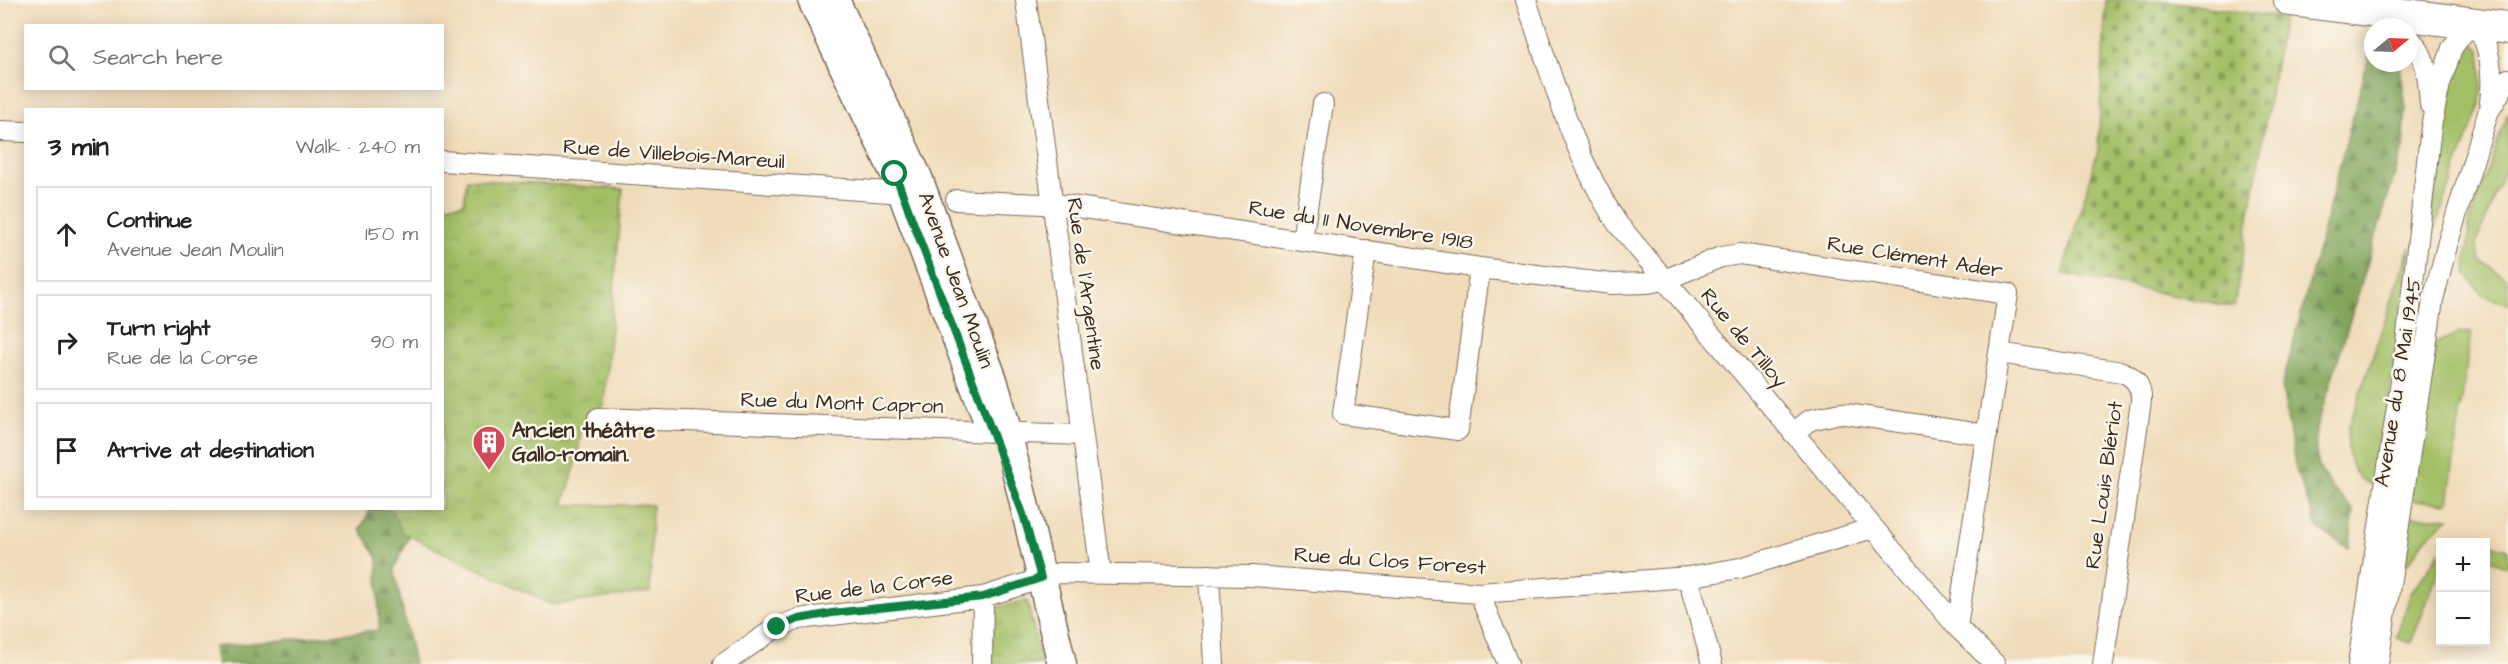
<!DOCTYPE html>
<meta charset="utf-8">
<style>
:root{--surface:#fff;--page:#f2f2f2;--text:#222;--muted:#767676;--line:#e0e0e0}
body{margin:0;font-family:"Architects Daughter",sans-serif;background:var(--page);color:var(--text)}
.controls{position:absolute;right:18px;bottom:18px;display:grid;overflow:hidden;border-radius:0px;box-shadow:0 3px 15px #0003}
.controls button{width:54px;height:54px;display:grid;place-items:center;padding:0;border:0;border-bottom:2px solid var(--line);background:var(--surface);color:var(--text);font:30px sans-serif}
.compass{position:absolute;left:2364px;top:18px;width:54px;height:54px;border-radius:50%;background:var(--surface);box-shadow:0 3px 15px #0003;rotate:71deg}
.stop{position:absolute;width:18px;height:18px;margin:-14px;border:4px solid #0b8043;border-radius:50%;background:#fff}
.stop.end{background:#0b8043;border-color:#fff;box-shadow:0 2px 6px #0008}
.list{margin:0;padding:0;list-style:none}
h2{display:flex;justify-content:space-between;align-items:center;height:78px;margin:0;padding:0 24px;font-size:26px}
h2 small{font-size:20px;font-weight:400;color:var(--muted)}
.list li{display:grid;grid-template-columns:39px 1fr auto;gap:18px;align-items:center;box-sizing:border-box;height:96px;margin:0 12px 12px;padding:0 12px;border:2px solid var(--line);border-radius:0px}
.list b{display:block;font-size:22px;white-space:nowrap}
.list p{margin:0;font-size:20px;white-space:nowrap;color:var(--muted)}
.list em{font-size:20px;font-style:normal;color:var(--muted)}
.icon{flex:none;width:33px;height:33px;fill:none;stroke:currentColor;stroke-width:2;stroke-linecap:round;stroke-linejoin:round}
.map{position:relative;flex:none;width:2508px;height:664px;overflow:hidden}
.search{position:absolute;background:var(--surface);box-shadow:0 3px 15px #0003;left:24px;top:24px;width:420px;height:66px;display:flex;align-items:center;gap:15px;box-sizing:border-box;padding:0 21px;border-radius:0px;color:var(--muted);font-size:22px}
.panel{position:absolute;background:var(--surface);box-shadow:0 3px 15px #0003;left:24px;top:108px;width:420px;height:402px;border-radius:0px}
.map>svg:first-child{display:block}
</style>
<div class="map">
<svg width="2508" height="664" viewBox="0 0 2508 664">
<defs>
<pattern id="forest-firs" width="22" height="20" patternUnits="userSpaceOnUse" patternTransform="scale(1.5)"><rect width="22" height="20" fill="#82a65b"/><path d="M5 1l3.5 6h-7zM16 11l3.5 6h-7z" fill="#6c874b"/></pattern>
<pattern id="cemetery-stones" width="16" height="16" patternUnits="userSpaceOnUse" patternTransform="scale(1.5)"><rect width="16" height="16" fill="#a3bf66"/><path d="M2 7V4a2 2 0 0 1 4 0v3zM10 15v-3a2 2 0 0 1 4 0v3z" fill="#869b53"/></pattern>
<pattern id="park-tufts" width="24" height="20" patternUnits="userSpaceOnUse" patternTransform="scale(1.5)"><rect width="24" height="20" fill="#a3bf66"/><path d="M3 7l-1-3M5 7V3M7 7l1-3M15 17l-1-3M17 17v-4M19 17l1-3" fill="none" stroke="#869b53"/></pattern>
</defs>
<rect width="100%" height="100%" fill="#fbf7ec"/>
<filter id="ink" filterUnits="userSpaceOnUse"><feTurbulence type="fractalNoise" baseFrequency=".0167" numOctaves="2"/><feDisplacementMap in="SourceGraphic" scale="12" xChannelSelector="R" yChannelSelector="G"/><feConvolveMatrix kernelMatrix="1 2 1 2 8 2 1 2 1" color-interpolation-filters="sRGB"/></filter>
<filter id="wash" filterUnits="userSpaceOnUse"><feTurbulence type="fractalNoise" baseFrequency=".008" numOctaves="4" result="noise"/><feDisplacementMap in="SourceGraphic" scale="24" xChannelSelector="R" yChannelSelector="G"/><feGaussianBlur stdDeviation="1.35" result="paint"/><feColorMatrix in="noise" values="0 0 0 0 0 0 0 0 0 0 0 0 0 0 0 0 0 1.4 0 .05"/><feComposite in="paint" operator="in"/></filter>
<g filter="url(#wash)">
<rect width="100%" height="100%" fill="#f0dcba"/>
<!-- grass -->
<path fill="#a3bf66" stroke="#6f7442" stroke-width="1.5" d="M2472,43L2480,49L2482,75L2480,105L2427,249L2448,89L2462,46Z
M2508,112V161L2476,244L2481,261L2508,279V304L2482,295L2466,273L2469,223Z
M2410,247L2377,486C2349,481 2346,453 2348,429Z
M2471,332L2448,503L2408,500L2436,343L2460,333Z
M2409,516L2449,518L2427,537L2399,575Z
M2471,538L2508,549V567L2486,559V542H2458Z
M2440,552V568L2411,643L2396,638L2411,593Z"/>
<!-- forest -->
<path fill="url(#forest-firs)" stroke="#5e683c" stroke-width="1.5" d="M2373,40V63H2398L2400,66L2406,109L2403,148L2316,430C2313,474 2326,481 2354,511L2349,548L2318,529L2296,470L2282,386Z
M371,509H560L418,518L394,569L414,664H217L214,647L379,630L378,558L360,529Z"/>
<!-- cemetery -->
<path fill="url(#cemetery-stones)" stroke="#6f7442" stroke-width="1.5" d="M2106,0H2160L2283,18L2234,307L2062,274L2098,150Z"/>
<!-- park -->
<path fill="url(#park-tufts)" stroke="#6f7442" stroke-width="1.5" d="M467,179L623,189L604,404L581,430L577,460L563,505H652L650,592L553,605L403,533L391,509L442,508L443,206L464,203Z
M1027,601L1042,664H992V608Z"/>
</g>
<g filter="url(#ink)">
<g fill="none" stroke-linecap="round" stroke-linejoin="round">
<defs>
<path id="street" d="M1026,0L1101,574
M1526,0C1552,76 1573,155 1617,223L1957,627L1995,664
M2473,19C2490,45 2494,71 2490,102
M2409,38C2428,55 2428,80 2430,105
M0,131L26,132
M442,161L903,193
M956,200L1064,205L1480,268L1612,284L1648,283L1664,280L1721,257L1740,254L2008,294L1957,627
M1302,240L1323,104
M1366,250L1343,414L1458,430L1480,268
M1999,353L2122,372C2135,377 2142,388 2141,401L2103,664
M598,418L1083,435
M1793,433L1810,420L1840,413L1987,435
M1209,575L1214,664
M1688,577L1712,664
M1479,593L1508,664
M723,664L777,627L799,619L983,597L1059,573L1251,576L1479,593L1688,577L1740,568L1873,528
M982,664L983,597
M2358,664L2404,361L2431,127L2440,84L2452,48L2463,33L2480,22
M2378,664L2433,300L2448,242L2488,113L2508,79"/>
<path id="secondary" d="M812,0L895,174L990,427
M835,0L918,178L993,380L1004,419L1062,664"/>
<path id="primary" d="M2290,0L2508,28"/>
</defs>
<!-- street casing -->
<use href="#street" stroke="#7a6855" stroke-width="22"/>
<!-- secondary casing -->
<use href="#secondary" stroke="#7a6855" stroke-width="31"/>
<!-- primary casing -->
<use href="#primary" stroke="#7a6855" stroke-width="34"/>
<!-- street -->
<use href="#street" stroke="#fff" stroke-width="20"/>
<!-- secondary -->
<use href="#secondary" stroke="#fff" stroke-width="28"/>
<!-- primary -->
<use href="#primary" stroke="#fff" stroke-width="32"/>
</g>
</g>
<g fill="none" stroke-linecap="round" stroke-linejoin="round" filter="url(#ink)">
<!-- route -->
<path stroke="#0b8043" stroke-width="8" d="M777,627L799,619L832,613L983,597L1041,578L1023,514L895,174"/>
</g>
<!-- icons -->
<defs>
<symbol id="building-pin" viewBox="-11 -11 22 30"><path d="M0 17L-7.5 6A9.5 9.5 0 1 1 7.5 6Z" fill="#d1495b" stroke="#fbf7ec"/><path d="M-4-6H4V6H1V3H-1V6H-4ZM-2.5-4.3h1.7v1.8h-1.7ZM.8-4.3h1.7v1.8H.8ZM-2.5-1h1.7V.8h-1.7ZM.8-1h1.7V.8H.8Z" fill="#fff"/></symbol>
</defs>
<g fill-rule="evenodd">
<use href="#building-pin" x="470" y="423" width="38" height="52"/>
</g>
<g text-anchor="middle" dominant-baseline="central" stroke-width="5" stroke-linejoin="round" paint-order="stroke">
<!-- street labels -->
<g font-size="21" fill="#3b2a1e" stroke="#fbf7ec">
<text transform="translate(674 154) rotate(4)">Rue de Villebois-Mareuil</text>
<text transform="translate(1361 225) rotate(9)">Rue du 11 Novembre 1918</text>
<text transform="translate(1915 257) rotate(9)">Rue Clément Ader</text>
<text transform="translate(956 280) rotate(70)">Avenue Jean Moulin</text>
<text transform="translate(1086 284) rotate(82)">Rue de l'Argentine</text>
<text transform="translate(1744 338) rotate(50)">Rue de Tilloy</text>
<text transform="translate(2398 382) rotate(-81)">Avenue du 8 Mai 1945</text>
<text transform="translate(842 403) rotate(2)">Rue du Mont Capron</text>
<text transform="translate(2104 485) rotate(-82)">Rue Louis Blériot</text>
<text transform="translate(1390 561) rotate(4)">Rue du Clos Forest</text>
<text transform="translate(874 587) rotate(-7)">Rue de la Corse</text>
</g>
<!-- poi labels -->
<g font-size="21" font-weight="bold" fill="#3b2a1e" stroke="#fbf7ec" text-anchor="start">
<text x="512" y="430">Ancien théâtre<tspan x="512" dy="24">Gallo-romain.</tspan></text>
</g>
</g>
</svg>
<div class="controls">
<button>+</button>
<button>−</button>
</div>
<svg class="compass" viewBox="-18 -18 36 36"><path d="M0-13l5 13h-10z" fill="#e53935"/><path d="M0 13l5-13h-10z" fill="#767676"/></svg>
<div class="stop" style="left:895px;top:174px"></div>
<div class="stop end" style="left:777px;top:627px"></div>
<div class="search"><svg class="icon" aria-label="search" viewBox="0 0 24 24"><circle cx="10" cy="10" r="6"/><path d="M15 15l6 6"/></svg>Search here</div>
<section class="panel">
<h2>3 min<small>Walk · 240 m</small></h2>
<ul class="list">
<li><svg class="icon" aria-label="ahead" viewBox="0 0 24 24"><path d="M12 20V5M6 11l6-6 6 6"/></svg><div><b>Continue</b><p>Avenue Jean Moulin</p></div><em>150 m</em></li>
<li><svg class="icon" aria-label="right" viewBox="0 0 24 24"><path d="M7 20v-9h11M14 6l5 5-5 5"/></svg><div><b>Turn right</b><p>Rue de la Corse</p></div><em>90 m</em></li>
<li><svg class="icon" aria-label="arrive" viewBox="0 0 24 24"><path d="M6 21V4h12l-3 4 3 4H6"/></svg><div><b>Arrive at destination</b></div></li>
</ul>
</section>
</div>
